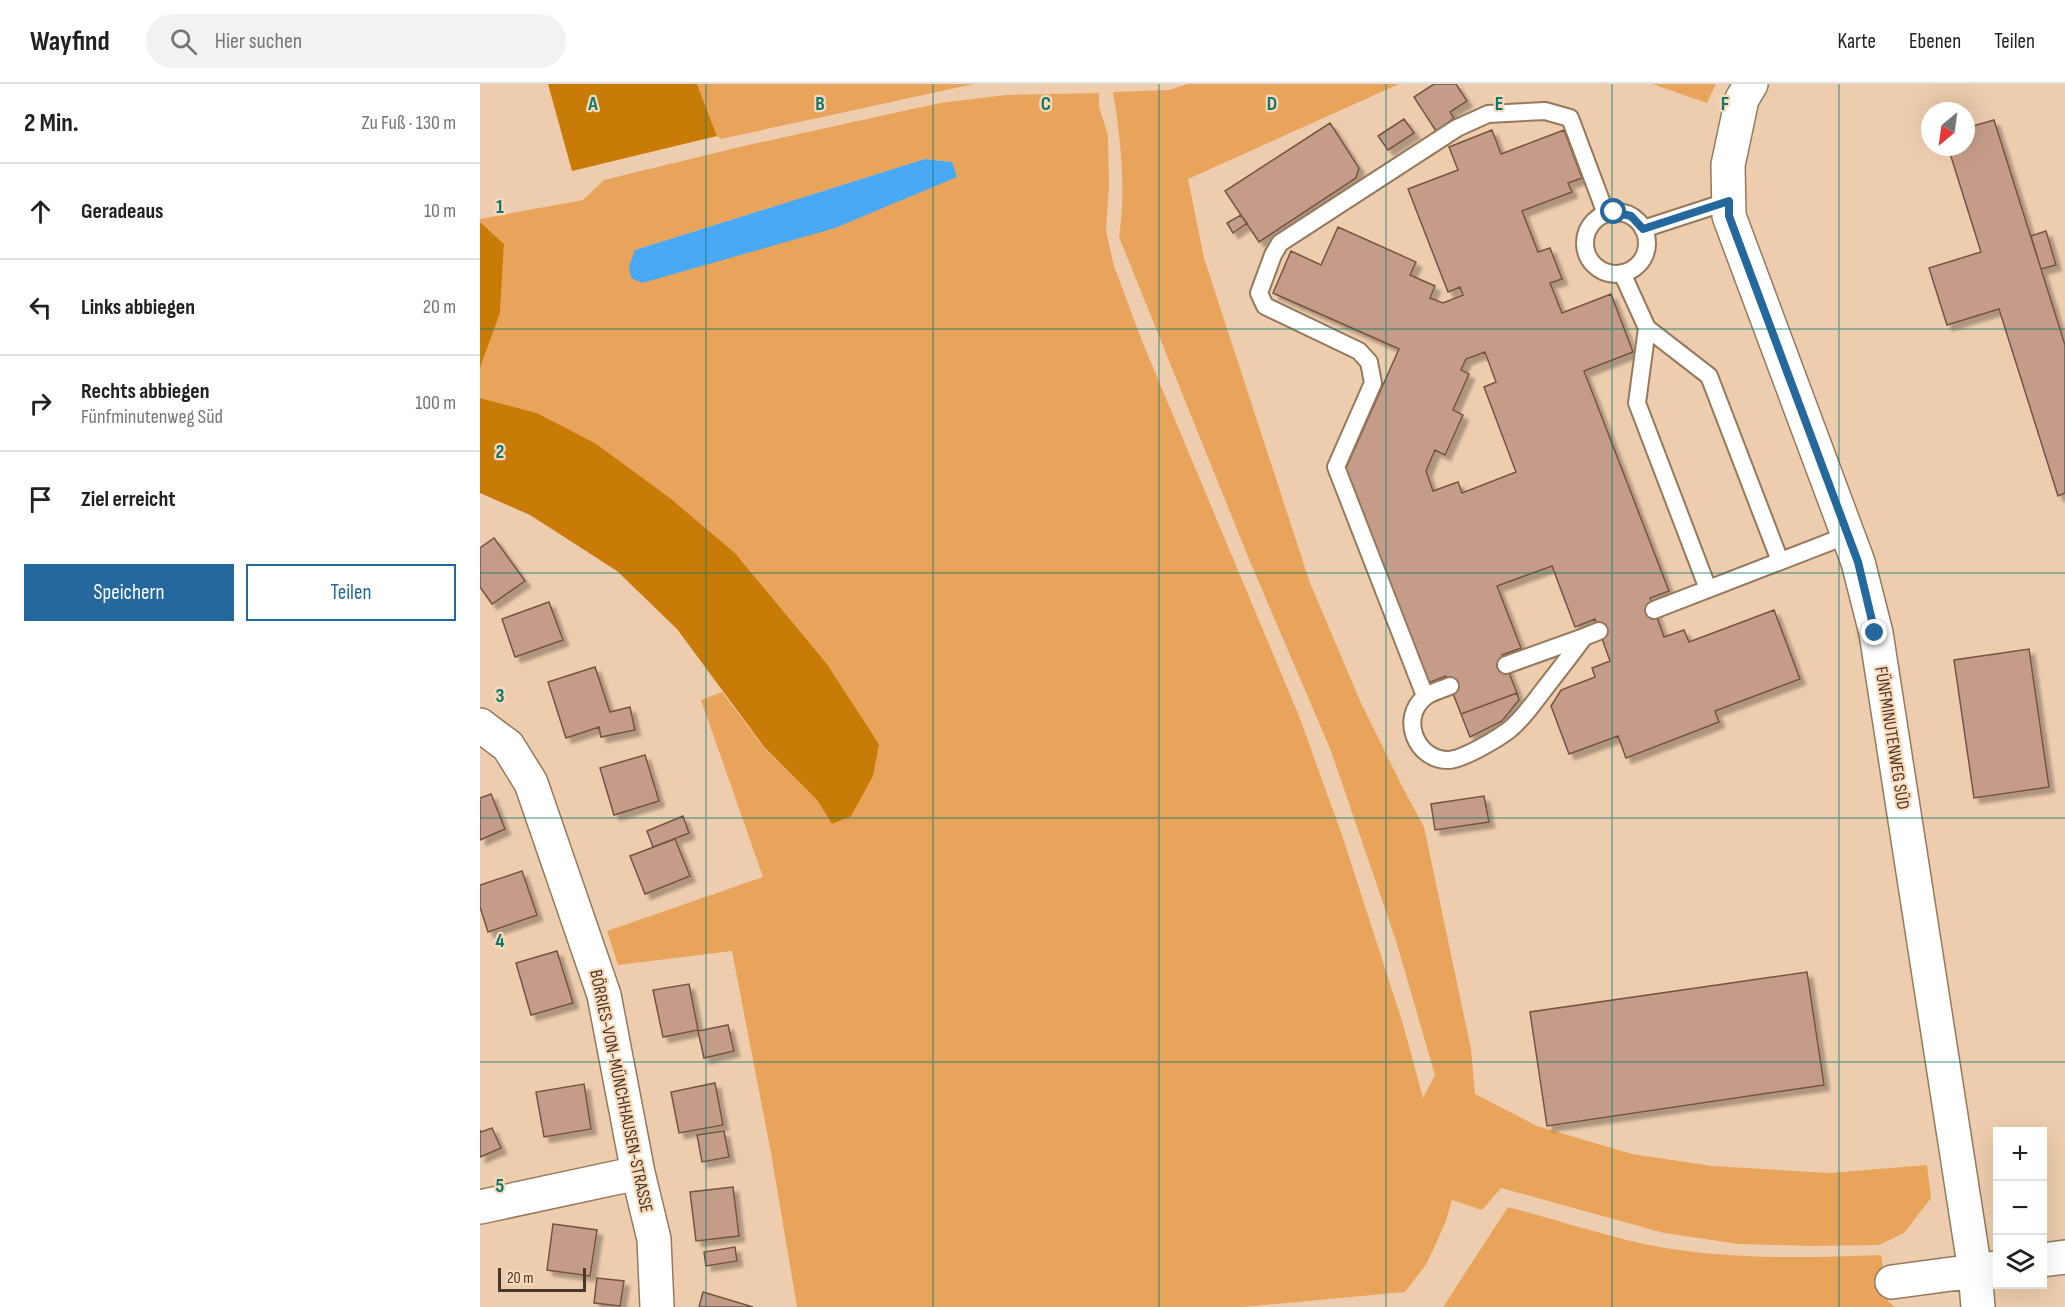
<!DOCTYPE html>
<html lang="de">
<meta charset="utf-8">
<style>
:root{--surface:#fff;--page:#f2f2f2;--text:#202124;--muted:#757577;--line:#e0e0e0;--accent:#24689d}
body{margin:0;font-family:"Sofia Sans Condensed",sans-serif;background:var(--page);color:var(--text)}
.controls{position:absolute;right:18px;bottom:18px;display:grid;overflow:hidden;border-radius:0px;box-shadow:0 6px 24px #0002}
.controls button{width:54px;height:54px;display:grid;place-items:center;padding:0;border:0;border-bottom:2px solid var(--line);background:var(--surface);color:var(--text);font:30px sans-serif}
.compass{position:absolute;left:1441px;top:18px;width:54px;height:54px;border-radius:50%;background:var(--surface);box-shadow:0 6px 24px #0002;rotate:209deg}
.scale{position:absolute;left:18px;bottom:15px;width:88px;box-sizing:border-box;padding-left:6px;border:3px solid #45382c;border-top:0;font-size:16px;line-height:21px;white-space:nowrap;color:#45382c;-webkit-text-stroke:4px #fbdaba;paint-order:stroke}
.stop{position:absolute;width:18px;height:18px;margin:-14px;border:4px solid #24689d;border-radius:50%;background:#fff}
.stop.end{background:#24689d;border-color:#fff;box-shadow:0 2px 6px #0008}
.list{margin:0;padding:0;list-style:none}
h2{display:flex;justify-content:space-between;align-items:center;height:78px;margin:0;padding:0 24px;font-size:26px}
h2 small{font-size:20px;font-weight:400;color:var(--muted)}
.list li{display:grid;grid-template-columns:39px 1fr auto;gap:18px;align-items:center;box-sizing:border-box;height:96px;padding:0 24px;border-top:2px solid var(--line)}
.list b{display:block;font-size:22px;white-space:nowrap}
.list p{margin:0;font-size:20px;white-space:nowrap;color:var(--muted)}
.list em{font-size:20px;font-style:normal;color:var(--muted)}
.actions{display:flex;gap:12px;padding:18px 24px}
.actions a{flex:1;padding:14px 0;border:2px solid var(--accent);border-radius:0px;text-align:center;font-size:21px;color:var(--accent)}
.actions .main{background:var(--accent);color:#fff}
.icon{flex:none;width:33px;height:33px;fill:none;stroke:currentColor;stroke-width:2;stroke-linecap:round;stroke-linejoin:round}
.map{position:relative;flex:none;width:1585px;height:1223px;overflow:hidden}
header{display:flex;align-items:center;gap:36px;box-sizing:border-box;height:84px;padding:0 30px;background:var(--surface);border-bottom:2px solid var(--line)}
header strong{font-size:28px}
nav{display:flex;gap:33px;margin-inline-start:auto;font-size:21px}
.search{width:420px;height:54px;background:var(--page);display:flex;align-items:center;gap:15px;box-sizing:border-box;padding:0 21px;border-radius:33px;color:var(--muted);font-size:22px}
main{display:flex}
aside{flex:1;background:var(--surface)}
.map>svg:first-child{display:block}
</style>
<header>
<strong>Wayfind</strong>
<div class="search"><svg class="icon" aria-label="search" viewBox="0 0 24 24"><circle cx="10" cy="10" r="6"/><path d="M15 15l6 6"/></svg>Hier suchen</div>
<nav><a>Karte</a><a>Ebenen</a><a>Teilen</a></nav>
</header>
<main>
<aside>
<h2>2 Min.<small>Zu Fuß · 130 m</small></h2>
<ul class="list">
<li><svg class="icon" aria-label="ahead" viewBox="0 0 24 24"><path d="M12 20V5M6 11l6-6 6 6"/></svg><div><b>Geradeaus</b></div><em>10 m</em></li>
<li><svg class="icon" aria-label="left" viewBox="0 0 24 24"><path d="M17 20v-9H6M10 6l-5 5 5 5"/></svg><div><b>Links abbiegen</b></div><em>20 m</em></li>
<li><svg class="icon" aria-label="right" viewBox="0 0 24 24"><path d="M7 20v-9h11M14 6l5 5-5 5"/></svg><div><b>Rechts abbiegen</b><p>Fünfminutenweg Süd</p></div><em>100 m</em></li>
<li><svg class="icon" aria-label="arrive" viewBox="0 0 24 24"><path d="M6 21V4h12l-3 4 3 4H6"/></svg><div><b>Ziel erreicht</b></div></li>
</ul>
<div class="actions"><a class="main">Speichern</a><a>Teilen</a></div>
</aside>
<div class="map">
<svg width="1585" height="1223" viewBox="0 0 1585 1223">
<defs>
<filter id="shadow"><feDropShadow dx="5.5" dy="5.5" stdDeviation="1.5" flood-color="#0004"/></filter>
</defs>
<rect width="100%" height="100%" fill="#eecdae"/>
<!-- green -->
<path fill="#e9a45b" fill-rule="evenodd" d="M217,0H494L241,55L237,52Z
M708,0H919L708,95L724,174L830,499L881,619L924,706L944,743L991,965L995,1010L1057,1042L1152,1070L1232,1082L1349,1089L1447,1081L1451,1114L1424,1149L1399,1161L1330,1162L1259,1160L1184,1149L1021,1104L1002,1126L972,1116L966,1137L947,1179L925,1208L763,1223H317L291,1069L252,867L138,881L127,847L283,793L221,616L242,608L285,665L337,716L352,740L399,660L347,580L255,469L190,414L115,359L57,329L0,314V284L20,229L24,160L0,138V135L103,116L124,96L268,61L460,19L526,11L619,9V23L628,51L629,102L626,147L634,182L662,257L819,632L862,751L923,940L943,1014L955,991L916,857L851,667L771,480L639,153C646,105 641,56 633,8L689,6ZM445,75L472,78L155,166Z
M1172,0H1236L1227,19Z
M1028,1123C1073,1135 1119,1150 1164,1160C1242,1176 1322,1174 1401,1171L1408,1217L1415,1223H963Z"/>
<!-- forest -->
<path fill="#c97b07" d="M68,0H217L237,52L92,87Z
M0,138L24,160L20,229L0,284Z
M0,314L57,329L115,359L190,414L255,469L347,580L399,660L393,692L371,732L352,740L337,716L285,664L197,545L137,487L50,431L0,409Z"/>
<!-- water -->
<path fill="#4aa9f5" d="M445,75L472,78L477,93L355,144L162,199L151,194L149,182L155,166Z"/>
<!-- building -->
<path fill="#c59c89" stroke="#775341" stroke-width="1.5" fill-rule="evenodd" filter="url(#shadow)" d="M954,0H976L987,17L970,28L974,34L956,47L934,13Z
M924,35L934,49L908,66L898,52Z
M1514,36L1585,261V409L1578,412L1519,225L1467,241L1449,184L1501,168L1468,63H1486V44Z
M850,39L879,84L876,94L779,158L745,107Z
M1012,46L1021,70L1084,46L1102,94L1088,99L1092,108L1042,127L1058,168L1070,164L1082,195L1070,199L1082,229L1131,210L1153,268L1104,287L1189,507L1170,514L1184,553L1204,546L1209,558L1294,526L1320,595L1235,627L1239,638L1146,674L1138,652L1089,670L1071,622L1081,606L1115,593L1112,584L1130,577L1115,535L1095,543L1072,482L1017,502L1041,564L1022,571L1037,609L981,630L966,592L948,599L866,384L919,265L793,209L811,167L841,181L858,143L936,178L930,191L955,202L950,214L963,219L983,211L980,203L968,208L928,105L978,86L969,63ZM1005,268L1016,298L1004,303L1036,388L982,409L978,398L953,407L946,387L955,366L965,371L983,331L973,326L989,290L981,286L986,275Z
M761,131L767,139L753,149L747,139Z
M1566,147L1576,181L1561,185L1551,152Z
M14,454L45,497L12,520L0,503V464Z
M69,518L83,556L35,573L22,535Z
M1549,565L1569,703L1494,714L1474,576Z
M115,583L130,628L150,623L155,646L121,653L119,643L86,654L68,598Z
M1037,609L1039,616L1022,637L990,653L981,630Z
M165,671L179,717L134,731L120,684Z
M11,710L25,745L0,756V714Z
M1004,712L1009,738L955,746L951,720Z
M203,732L209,749L173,763L167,747Z
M195,755L210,792L165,810L150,772Z
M42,787L57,831L8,848L0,823V801Z
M77,867L93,919L51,931L36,879Z
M1327,888L1344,1001L1067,1042L1050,928Z
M209,900L218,946L183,953L173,906Z
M248,941L254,967L224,974L218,947Z
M235,999L243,1041L199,1049L191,1008Z
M104,1000L111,1045L64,1053L56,1008Z
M12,1044L21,1064L0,1073V1046L1,1048Z
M244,1047L249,1073L222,1078L217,1051Z
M253,1103L259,1152L216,1157L210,1108Z
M73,1140L117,1146L110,1192L67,1186Z
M255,1163L257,1177L226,1182L224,1168Z
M117,1194L144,1197L140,1222L114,1219Z
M223,1208L273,1223H219Z"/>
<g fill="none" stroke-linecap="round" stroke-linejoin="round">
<defs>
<path id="service" d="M1105 159a31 31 0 1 1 62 0a31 31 0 1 1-62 0Z
M1163,145L1249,117
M1142,189L1167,244L1229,292L1300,477
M1167,244L1157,319L1228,505
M1174,526L1368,451
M1026,581L1104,553
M970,602C963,605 951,608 945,613C919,634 936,676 968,676C982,676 1017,655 1029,646C1042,636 1052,621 1062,608C1076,590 1090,572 1104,553L1119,547
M945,612L856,383L893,299L889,278L879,267L785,222L779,209L793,171L800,159L977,44L1008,30L1065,27L1090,34L1126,130"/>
<path id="minor" d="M1271,0L1262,15L1248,81L1249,132L1378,478L1396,549L1495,1187L1498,1223
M0,641L28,662L51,699L124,911L158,1089L174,1155L177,1223
M0,1123L158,1089
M1562,1176L1585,1173
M1412,1198L1516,1184"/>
</defs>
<!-- service casing -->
<use href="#service" stroke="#96795b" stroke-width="20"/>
<!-- minor casing -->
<use href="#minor" stroke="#96795b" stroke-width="36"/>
<!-- service -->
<use href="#service" stroke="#fff" stroke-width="16"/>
<!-- minor -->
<use href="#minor" stroke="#fff" stroke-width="33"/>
</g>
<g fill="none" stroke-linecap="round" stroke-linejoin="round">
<!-- route -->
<path stroke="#24689d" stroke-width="8" d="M1134,128L1151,132L1163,145L1249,117V132L1378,478L1395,549"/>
</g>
<!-- grid -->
<path fill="none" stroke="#0f766e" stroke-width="1.5" stroke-opacity="0.55" d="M226,0V1223M453,0V1223M679,0V1223M906,0V1223M1132,0V1223M1359,0V1223M0,245H1585M0,489H1585M0,734H1585M0,978H1585"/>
<g text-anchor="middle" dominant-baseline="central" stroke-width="4.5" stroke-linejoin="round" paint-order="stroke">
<!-- street labels -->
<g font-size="18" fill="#45382c" stroke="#fbdaba">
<text transform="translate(1412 654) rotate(81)">FÜNFMINUTENWEG SÜD</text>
<text transform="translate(141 1007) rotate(78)">BÖRRIES-VON-MÜNCHHAUSEN-STRASSE</text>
</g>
</g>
<g font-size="20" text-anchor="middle" font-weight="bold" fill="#0f766e" stroke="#fbdaba" stroke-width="4.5" stroke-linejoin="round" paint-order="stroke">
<text x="113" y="26">A</text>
<text x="340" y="26">B</text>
<text x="566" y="26">C</text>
<text x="792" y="26">D</text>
<text x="1019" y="26">E</text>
<text x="1245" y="26">F</text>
<text x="20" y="129">1</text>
<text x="20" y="374">2</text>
<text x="20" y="618">3</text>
<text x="20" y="863">4</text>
<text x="20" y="1108">5</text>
</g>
</svg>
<div class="controls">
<button>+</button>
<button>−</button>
<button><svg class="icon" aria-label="layers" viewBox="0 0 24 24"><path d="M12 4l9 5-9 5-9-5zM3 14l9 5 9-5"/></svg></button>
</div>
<svg class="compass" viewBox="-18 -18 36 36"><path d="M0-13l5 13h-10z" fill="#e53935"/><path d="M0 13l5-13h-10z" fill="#757577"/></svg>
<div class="scale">20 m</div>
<div class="stop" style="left:1134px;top:128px"></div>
<div class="stop end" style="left:1395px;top:549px"></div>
</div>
</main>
